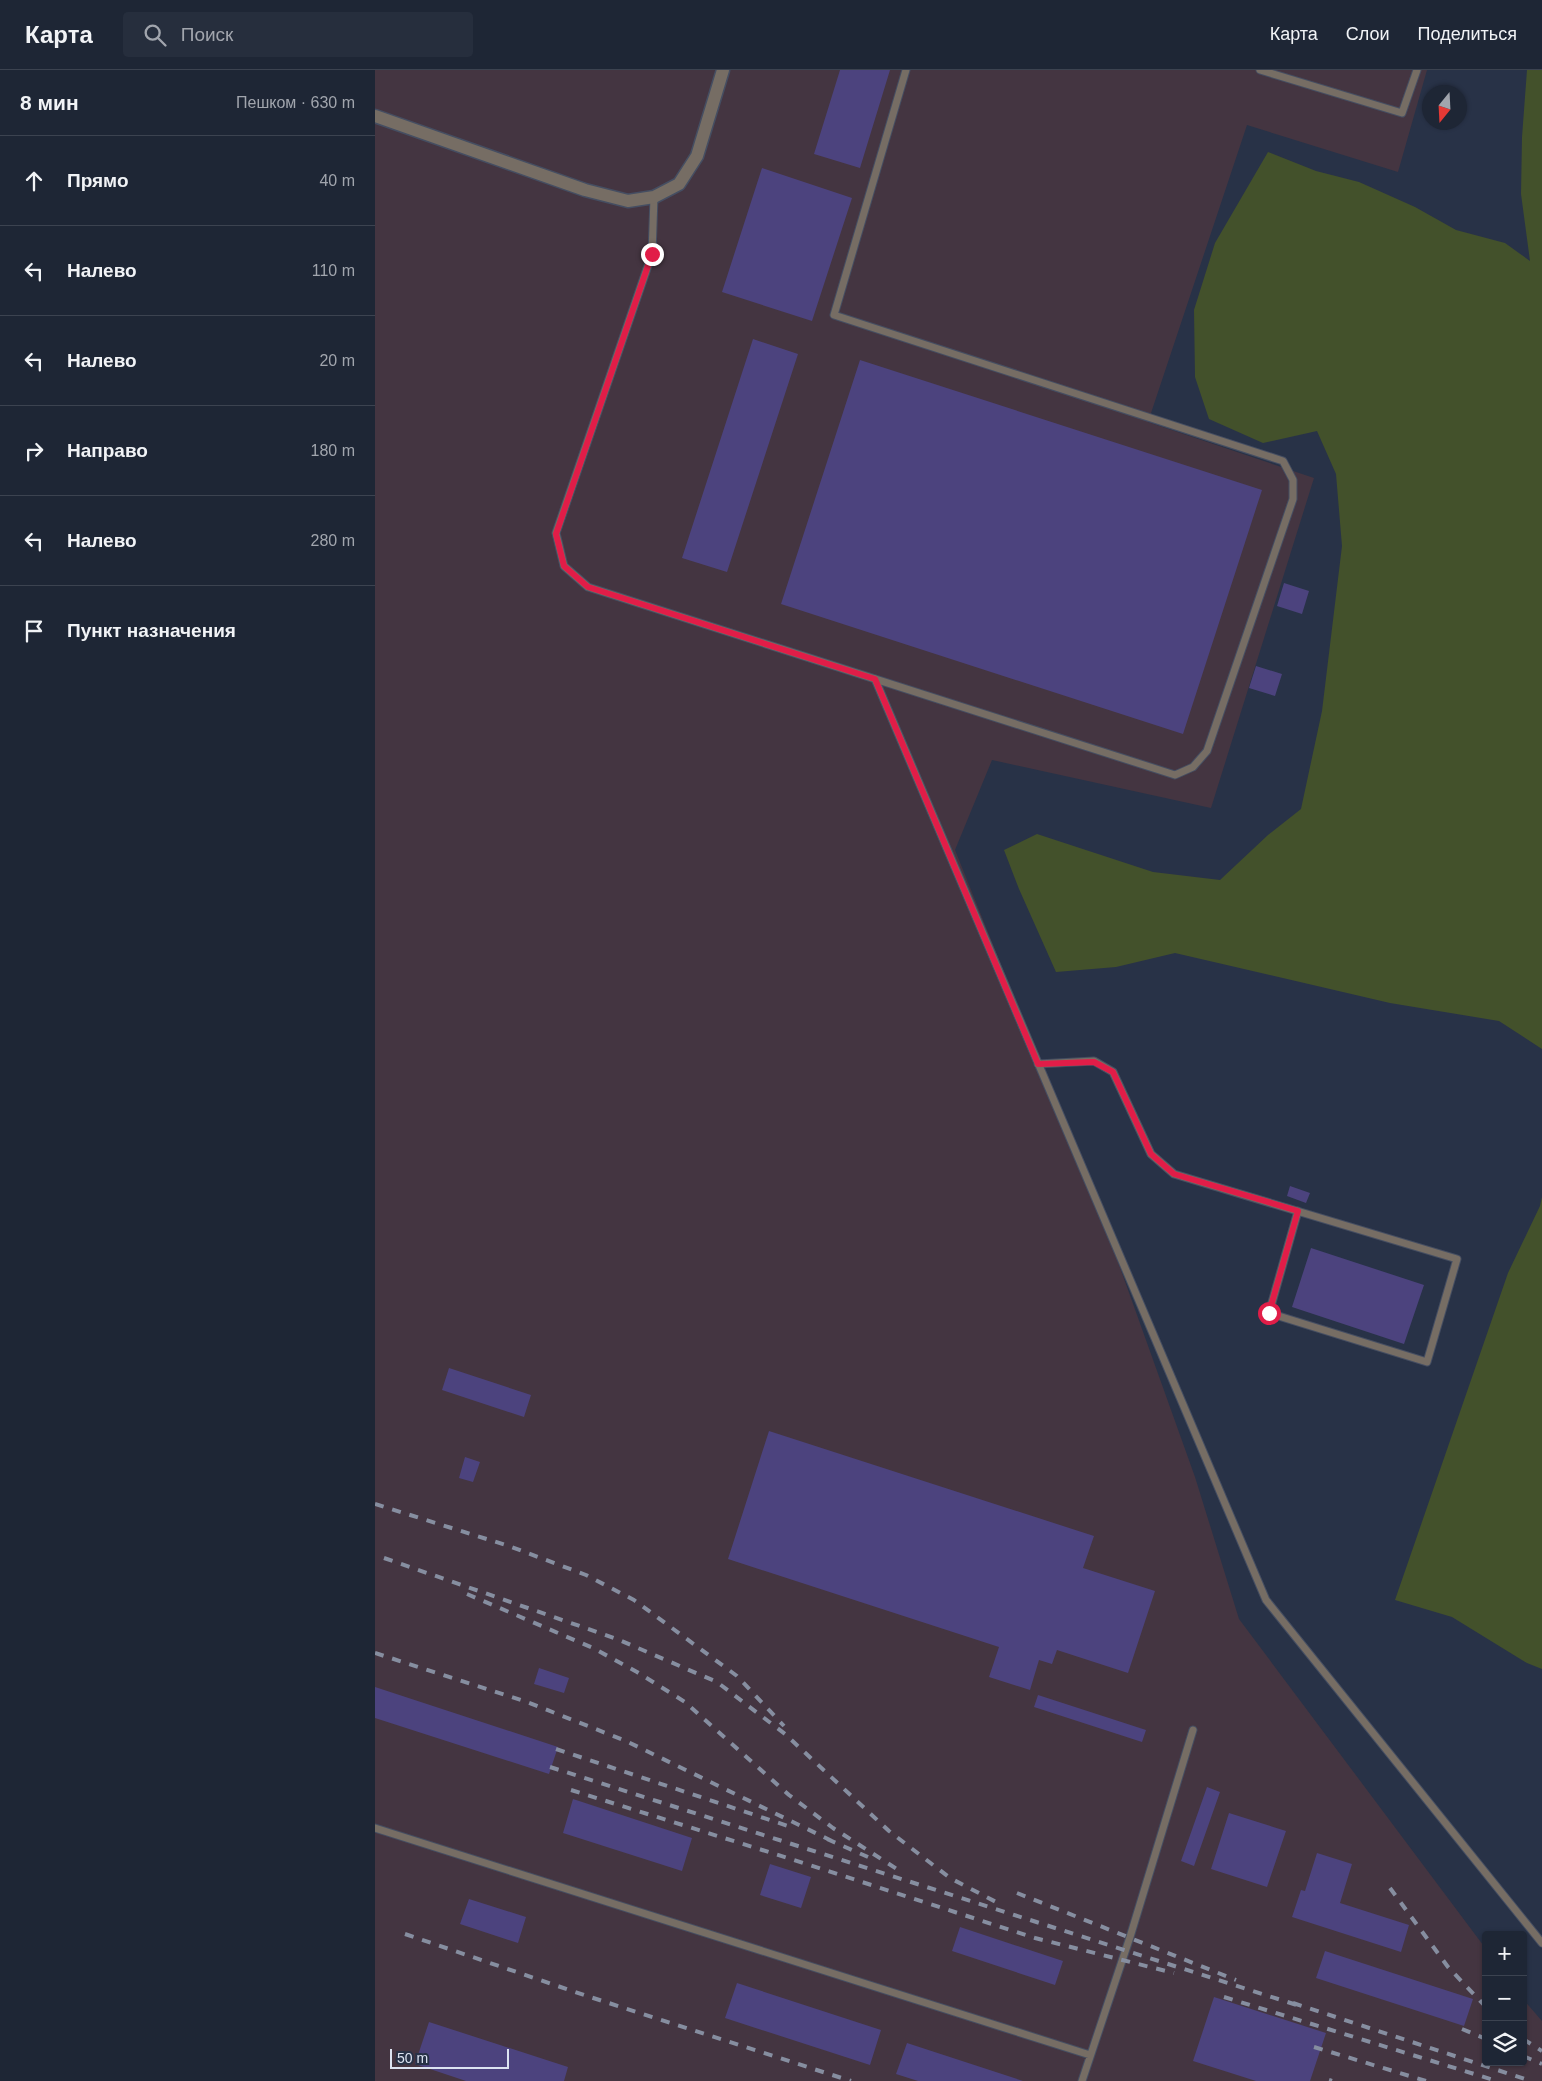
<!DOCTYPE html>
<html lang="ru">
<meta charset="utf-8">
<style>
:root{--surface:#1e2635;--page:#262e3d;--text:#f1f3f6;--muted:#a1a5ad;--line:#3c4350}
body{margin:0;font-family:Helvetica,sans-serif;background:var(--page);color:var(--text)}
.controls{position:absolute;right:15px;bottom:15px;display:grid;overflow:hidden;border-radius:5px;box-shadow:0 1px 4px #0004}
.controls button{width:45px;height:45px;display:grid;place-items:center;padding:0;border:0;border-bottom:1px solid var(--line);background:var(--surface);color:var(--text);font:25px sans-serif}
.compass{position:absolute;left:1047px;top:15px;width:45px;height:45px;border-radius:50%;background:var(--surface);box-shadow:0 1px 4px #0004;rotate:198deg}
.scale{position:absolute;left:15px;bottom:12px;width:119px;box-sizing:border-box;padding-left:5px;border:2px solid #dce3f1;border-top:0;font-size:14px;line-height:18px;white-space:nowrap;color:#dce3f1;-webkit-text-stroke:4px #283247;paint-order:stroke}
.stop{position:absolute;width:15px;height:15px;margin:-11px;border:4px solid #e11d48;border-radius:50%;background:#fff}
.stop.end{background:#e11d48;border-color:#fff;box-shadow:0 1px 5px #0008}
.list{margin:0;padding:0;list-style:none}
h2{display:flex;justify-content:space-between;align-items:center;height:65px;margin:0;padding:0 20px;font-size:21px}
h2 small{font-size:16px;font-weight:400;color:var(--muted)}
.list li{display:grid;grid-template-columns:32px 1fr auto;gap:15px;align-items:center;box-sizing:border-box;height:90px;padding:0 20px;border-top:1px solid var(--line)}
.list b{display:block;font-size:19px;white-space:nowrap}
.list em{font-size:16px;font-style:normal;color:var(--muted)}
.icon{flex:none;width:28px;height:28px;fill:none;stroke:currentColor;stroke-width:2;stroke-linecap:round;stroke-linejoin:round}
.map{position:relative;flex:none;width:1167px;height:2011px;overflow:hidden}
header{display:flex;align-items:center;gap:30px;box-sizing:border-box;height:70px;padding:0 25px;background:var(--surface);border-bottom:1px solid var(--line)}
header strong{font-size:24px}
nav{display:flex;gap:28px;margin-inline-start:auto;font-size:18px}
.search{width:350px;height:45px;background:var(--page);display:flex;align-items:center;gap:12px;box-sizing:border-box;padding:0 18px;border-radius:5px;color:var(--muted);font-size:19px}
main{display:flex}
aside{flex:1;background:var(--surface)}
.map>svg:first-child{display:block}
</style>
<header>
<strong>Карта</strong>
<div class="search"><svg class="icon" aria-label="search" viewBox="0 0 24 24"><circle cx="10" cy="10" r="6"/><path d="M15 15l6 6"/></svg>Поиск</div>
<nav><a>Карта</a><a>Слои</a><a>Поделиться</a></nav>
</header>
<main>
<aside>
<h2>8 мин<small>Пешком · 630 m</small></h2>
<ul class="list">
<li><svg class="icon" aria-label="ahead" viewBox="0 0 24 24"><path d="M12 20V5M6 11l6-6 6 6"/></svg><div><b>Прямо</b></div><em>40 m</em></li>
<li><svg class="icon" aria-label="left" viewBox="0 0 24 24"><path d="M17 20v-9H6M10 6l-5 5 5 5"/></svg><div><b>Налево</b></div><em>110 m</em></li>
<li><svg class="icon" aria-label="left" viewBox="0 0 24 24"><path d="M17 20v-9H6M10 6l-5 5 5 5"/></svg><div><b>Налево</b></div><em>20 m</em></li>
<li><svg class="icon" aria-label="right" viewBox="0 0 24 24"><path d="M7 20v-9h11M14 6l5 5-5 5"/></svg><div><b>Направо</b></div><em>180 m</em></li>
<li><svg class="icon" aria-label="left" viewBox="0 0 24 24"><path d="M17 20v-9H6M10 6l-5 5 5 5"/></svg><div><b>Налево</b></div><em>280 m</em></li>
<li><svg class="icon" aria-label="arrive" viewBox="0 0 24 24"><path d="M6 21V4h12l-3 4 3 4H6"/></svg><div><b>Пункт назначения</b></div></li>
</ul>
</aside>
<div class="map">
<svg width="1167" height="2011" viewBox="0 0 1167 2011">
<rect width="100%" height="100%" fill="#283247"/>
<!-- industrial -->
<path fill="#443541" d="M0,0H1052L1023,102L872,55L773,352L939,408L836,738L617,690L580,780L723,1136L820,1407L864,1549L1111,1879V1992H1148V1929L1167,1951V2011H0Z"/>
<!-- green -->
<path fill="#43512b" d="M1152,0H1167V979L1124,951L1015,933L800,883L741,897L681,902L644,819L629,780L662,764L778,802L845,810L893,765L926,739L947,641L967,476L961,404L942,361L888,373L834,349L820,307L819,240L840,173L893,82L941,101L984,112L1040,137L1081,160L1130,173L1155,191L1146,124L1147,67Z
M1167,1127V1599L1152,1593L1077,1547L1020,1530L1133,1203L1165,1136Z"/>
<!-- building -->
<path fill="#4c437e" d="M465,0H515L485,98L439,84Z
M387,98L477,128L437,251L347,222Z
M378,269L423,284L352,502L307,488Z
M485,290L887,420L808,664L406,534Z
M909,513L934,521L927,544L902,536Z
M881,596L907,604L900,626L874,618Z
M915,1116L935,1123L931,1133L912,1126Z
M936,1178L1049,1215L1029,1274L917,1237Z
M74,1298L156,1325L149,1347L67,1320Z
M394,1361L719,1466L708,1498L780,1521L753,1603L682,1580L677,1594L664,1590L655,1620L614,1607L624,1577L353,1489Z
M90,1387L105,1392L98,1412L84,1408Z
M164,1598L194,1608L189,1623L159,1614Z
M0,1617L183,1677L174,1704L0,1648Z
M663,1625L771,1660L767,1672L659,1637Z
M832,1717L845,1722L819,1796L806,1791Z
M198,1729L317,1768L307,1801L188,1763Z
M854,1743L911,1761L892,1817L836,1799Z
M942,1783L977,1794L965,1833L1034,1855L1026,1882L917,1847L926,1820L930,1821Z
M395,1794L436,1807L426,1838L385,1825Z
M94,1829L151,1847L143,1873L85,1854Z
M585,1857L688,1891L680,1915L577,1881Z
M950,1881L1098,1929L1089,1956L941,1908Z
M362,1913L506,1960L495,1995L350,1948Z
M839,1927L951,1963L935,2011H881L818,1991Z
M54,1952L193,1997L189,2011H91L40,1994Z
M532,1973L648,2011H543L521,2004Z"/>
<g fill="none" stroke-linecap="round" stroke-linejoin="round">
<defs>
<path id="lane" d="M885,0L1027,43L1042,0
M279,127L277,184L181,463L189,496L213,517L800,705L818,697L832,681L918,429V410L908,391L459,245L531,0
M500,609L891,1530L1167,1873
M663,994L719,991L738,1002L776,1084L799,1104L1082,1189L1052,1292L894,1243L923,1141
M0,1758L715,1985
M707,2011L755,1867L818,1660"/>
<path id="street" d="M0,46L210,120L253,131L279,127L304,114L322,86L348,0"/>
</defs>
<!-- lane casing -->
<use href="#lane" stroke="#454e62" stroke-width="9"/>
<!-- street casing -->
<use href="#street" stroke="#454e62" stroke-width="15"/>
<!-- lane -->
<use href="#lane" stroke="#766d64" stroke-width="7"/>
<!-- street -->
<use href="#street" stroke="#766d64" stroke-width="12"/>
<!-- rail -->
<path stroke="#868ea0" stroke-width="4" stroke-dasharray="9 9" stroke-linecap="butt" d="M0,1434L134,1476L211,1505L259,1530L362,1606L409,1656
M9,1488L242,1569L342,1612L410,1664L514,1761L575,1808L623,1833
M92,1524L218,1578L262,1602L310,1632L414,1725L458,1758L525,1801
M0,1583L152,1632L251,1671L457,1771
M181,1679L419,1758
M175,1697L925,1936
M196,1720L416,1789L660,1868L799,1903
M452,1769L493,1787
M1015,1818L1073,1897L1111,1937
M642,1823L861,1910
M30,1864L212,1926L476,2011
M849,1927L1122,2011
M918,1933L1156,2011
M1087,1959L1111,1969
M1148,1969L1167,1981
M939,1977L1051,2011
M1148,1986L1167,1994
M954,2010L957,2011"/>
</g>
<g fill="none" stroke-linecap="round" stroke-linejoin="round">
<!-- route -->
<path stroke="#e11d48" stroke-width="6" d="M277,184L181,464L189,496L213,517L500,609L663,994L719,992L738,1002L776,1084L799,1104L923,1141L894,1243"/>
</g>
</svg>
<div class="controls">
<button>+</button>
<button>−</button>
<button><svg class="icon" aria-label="layers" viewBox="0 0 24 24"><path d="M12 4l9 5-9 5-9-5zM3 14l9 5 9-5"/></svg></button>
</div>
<svg class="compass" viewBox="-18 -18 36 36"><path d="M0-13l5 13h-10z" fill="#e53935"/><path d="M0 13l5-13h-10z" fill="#a1a5ad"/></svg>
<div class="scale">50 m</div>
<div class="stop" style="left:894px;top:1243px"></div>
<div class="stop end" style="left:277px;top:184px"></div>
</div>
</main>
